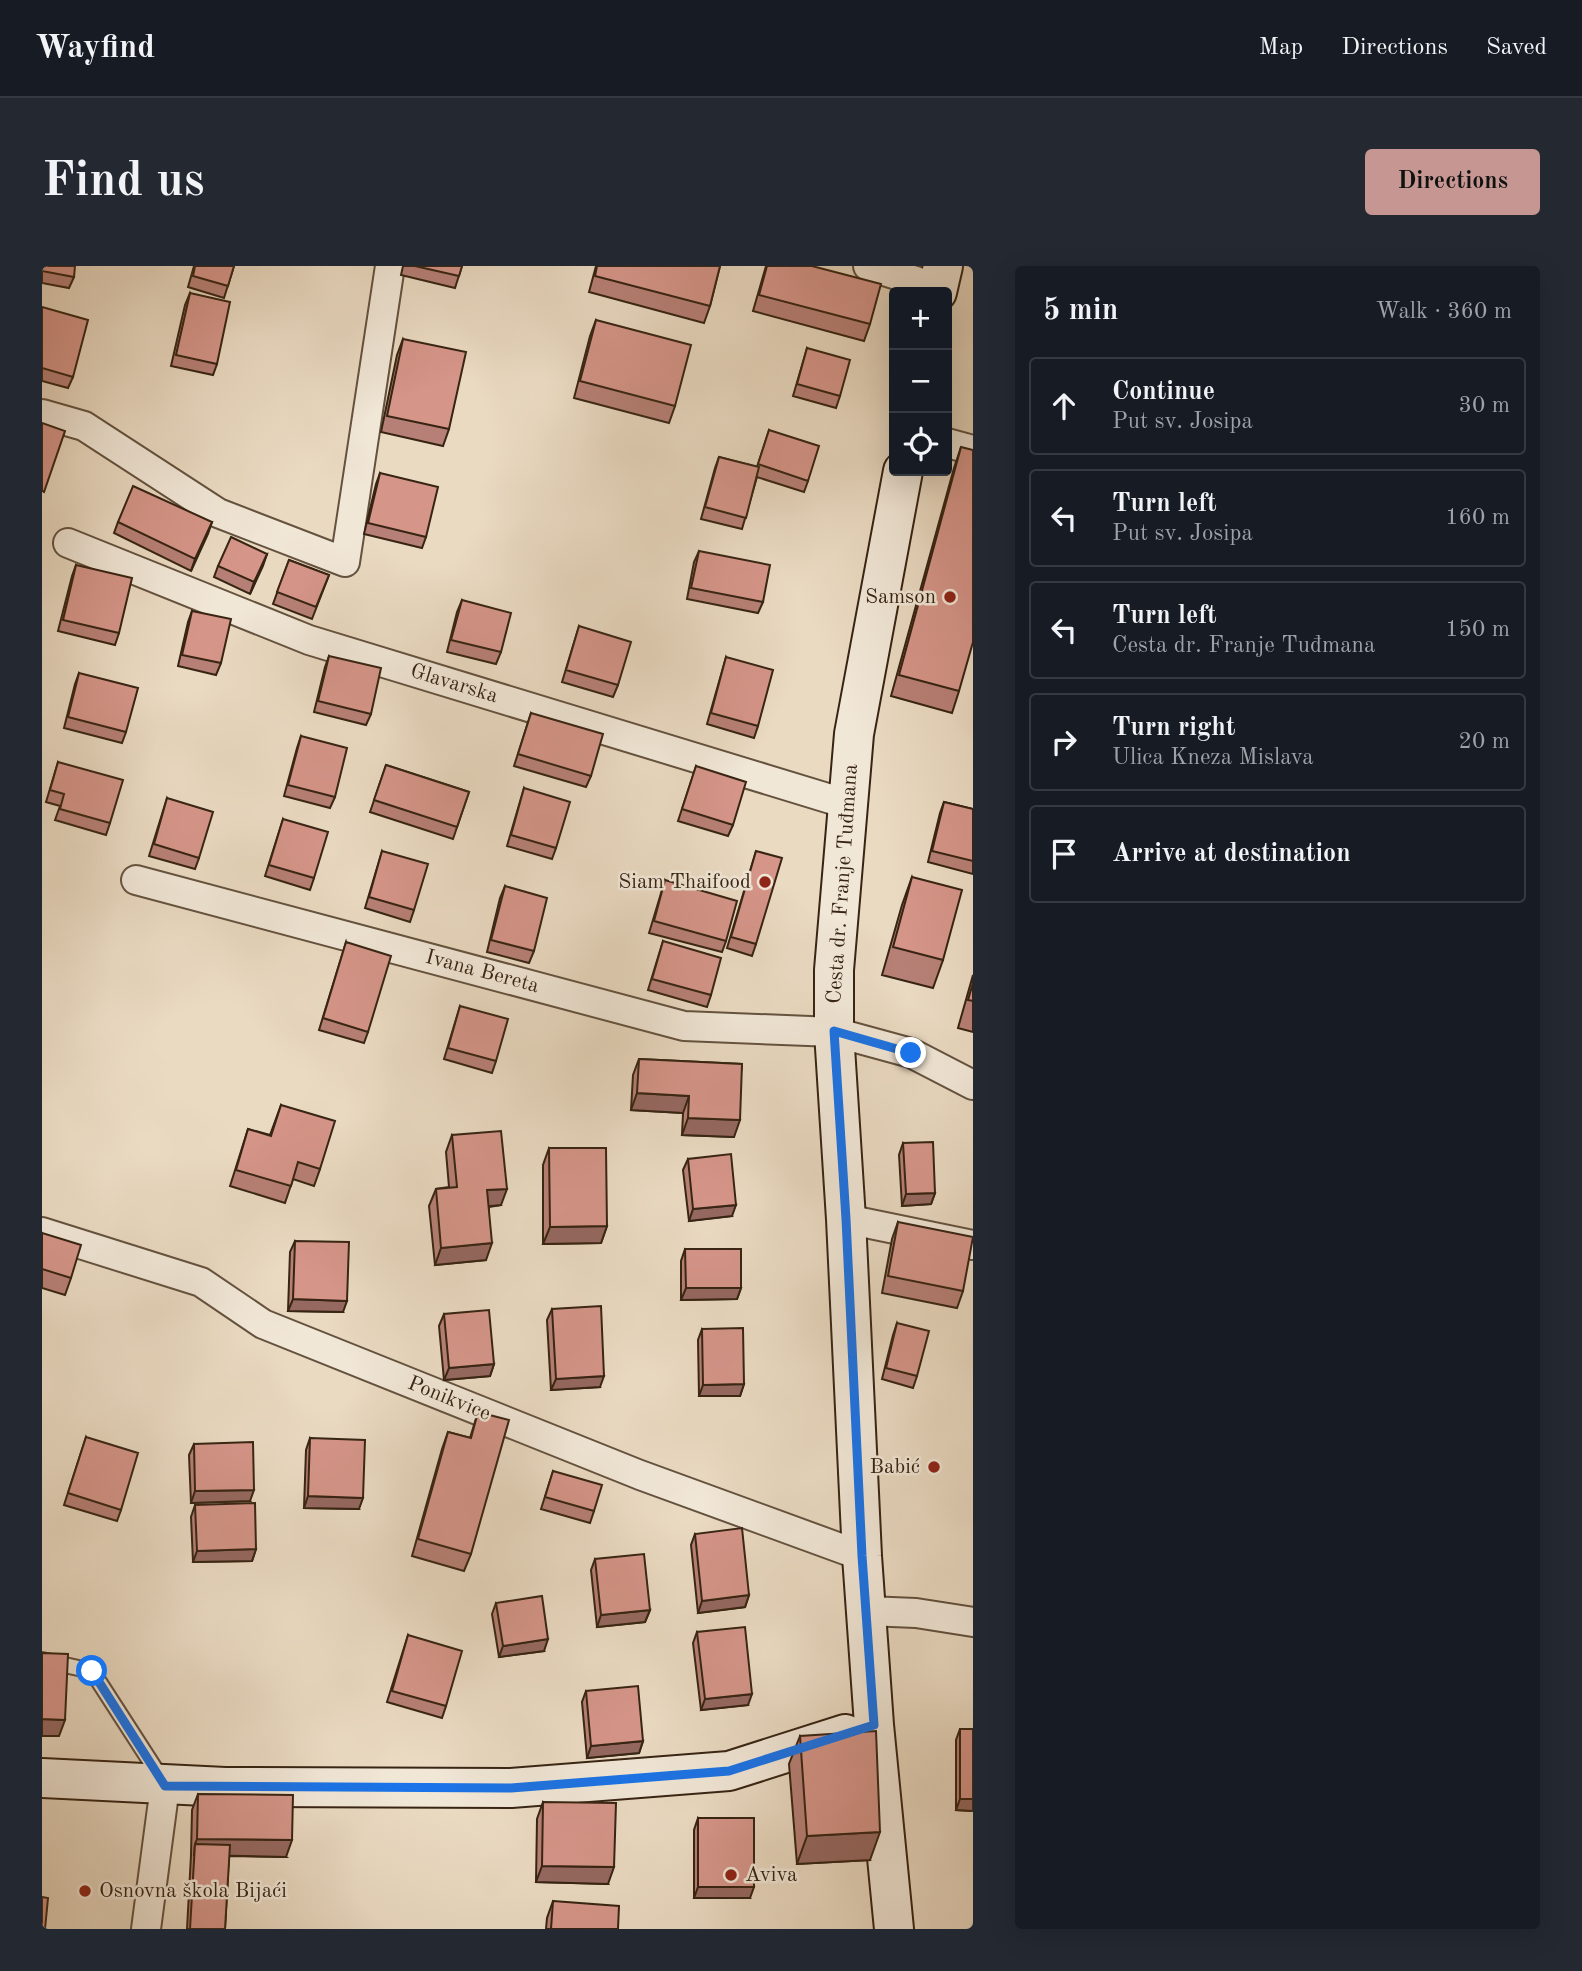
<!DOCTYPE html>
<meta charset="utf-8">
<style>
:root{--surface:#171b24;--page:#242831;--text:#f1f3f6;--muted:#9ea1a6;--line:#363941;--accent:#c59692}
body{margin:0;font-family:"Old Standard TT",serif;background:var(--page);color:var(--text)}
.controls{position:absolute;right:21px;top:21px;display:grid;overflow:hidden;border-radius:7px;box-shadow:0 7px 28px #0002}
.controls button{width:63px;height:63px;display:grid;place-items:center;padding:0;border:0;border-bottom:2px solid var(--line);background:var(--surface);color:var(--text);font:35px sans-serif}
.stop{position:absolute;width:21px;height:21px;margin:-16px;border:5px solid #1a73e8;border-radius:50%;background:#fff}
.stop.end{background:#1a73e8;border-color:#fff;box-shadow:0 2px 7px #0008}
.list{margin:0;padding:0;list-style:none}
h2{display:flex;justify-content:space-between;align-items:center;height:91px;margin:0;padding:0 28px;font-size:30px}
h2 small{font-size:23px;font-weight:400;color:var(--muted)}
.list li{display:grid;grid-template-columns:46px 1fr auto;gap:21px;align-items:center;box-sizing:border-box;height:98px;margin:0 14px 14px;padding:0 14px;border:2px solid var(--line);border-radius:7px}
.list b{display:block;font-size:26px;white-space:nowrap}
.list p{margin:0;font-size:23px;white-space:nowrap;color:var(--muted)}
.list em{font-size:23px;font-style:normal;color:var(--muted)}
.icon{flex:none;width:38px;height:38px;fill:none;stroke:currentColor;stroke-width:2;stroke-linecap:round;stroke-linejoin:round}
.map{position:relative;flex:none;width:931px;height:1663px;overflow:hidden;border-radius:7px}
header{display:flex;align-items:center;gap:42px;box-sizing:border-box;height:98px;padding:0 35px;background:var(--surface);border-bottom:2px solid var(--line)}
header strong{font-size:33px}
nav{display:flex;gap:38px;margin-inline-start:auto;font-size:24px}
.intro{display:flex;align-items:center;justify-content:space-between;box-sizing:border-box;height:168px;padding:0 42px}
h1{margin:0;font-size:49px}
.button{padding:18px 32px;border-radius:7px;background:var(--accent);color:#111;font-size:24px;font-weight:700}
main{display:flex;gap:42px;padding:0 42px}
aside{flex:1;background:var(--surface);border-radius:7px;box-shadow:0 7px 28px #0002}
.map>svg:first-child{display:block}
</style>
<header>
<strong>Wayfind</strong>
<nav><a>Map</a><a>Directions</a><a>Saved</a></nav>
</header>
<div class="intro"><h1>Find us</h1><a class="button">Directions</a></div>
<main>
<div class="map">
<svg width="931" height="1663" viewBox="0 0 931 1663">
<rect width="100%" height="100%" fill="#eadac2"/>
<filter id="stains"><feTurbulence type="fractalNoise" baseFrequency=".00286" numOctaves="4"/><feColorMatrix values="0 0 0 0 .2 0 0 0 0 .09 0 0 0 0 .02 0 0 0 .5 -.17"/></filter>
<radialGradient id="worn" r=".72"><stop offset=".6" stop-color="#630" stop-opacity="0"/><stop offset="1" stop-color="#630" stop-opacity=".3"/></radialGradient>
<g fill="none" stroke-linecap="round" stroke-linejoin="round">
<defs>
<path id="lane" d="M0,1394L50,1405L119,1512"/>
<path id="street" d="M826,0L896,22
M0,148L42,160L176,247L303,296L348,0
M905,177L931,184
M26,277L267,374L805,538
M94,614L642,760L792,766L869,787L931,819
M804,953L931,979
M0,966L159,1016L221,1058L598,1209L820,1290
M825,1345L874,1347L931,1356
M104,1663L123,1520"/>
<path id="secondary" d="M895,26L901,0
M0,1512L183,1521L469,1522L687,1505L803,1468
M852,1663L832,1459L820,1290L804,953L792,766V704L812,468L861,205"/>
</defs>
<!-- lane casing -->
<use href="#lane" stroke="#64523f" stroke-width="18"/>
<!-- street casing -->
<use href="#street" stroke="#64523f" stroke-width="32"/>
<!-- secondary casing -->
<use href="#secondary" stroke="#372413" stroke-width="42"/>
<!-- lane -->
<use href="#lane" stroke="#f1e7d7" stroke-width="14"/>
<!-- street -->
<use href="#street" stroke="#f1e7d7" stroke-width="28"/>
<!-- secondary -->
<use href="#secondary" stroke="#f1e7d7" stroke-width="38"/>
</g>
<!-- wall -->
<path fill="#b78076" stroke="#372413" stroke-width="2" d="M0,0L32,11L27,22L0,17Z
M152,0H192L182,32L146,21Z
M361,0H420L413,22L359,9Z
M554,0H678L668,40L662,57L547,26Z
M724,0H770L828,58L822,75L711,45Z
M148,27L175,98L171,109L129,100L143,39Z
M0,41L31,111L26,122L0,115Z
M554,54L633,140L627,157L532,132L548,70Z
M361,73L407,163L401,180L339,166L355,89Z
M765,82L798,130L794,142L751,130Z
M727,164L766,215L762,226L715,211L700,263L659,253L673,202L677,191L715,201Z
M919,181L917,425L910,447L849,430L912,202Z
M338,207L384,271L380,282L322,268L334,218Z
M76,256H170L149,305L72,267Z
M657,285L721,336L716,347L645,333L652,296Z
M225,288L208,328L172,311L176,300Z
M247,294L287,309L270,353L231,338Z
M34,299L77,367L73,379L16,365L30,310Z
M420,334L459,386L454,398L405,386L415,346Z
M150,345L179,397L174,409L136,400L146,356Z
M537,360L576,419L571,431L520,416Z
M287,390L329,448L324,459L272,446L283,401Z
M684,391L716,460L712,472L665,458Z
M37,407L84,466L80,477L22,462L33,418Z
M489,447L549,510L544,521L472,500Z
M259,470L293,531L288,542L242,530L255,482Z
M16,496L68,557L64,569L13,554L18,540L4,536Z
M344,499L427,526L411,573L328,546Z
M654,500L691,559L686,570L636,555Z
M482,522L514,582L510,593L465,580Z
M125,532L157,592L153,603L107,590Z
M902,536L931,543V608L886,596L898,547Z
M241,553L272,612L268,624L223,610Z
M340,585L372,644L368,656L323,642Z
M714,585V678L710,690L685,682Z
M870,611L901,694L891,722L840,709L860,639Z
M623,614L684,675L680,686L607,667Z
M463,620L492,685L487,697L445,686L458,632Z
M621,675L669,729L665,741L606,724Z
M304,676L326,766L322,777L277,764Z
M931,709V766L916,762Z
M418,740L454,795L450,807L402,793Z
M597,793L700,798L692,871L640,869L641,847L589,844L591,809Z
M239,839L278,903L272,920L251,913L243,937L188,920L206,863L228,869Z
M410,869L459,939L447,941L444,994L393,999L387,940L394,923L407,921L404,886Z
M861,877L893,927L889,938L860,940L857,889Z
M507,882L565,960L559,977L501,978V899Z
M646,893L690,950L647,955L641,904Z
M856,956L921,1025L915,1042L840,1027L850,973Z
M0,967L29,1012L23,1029L0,1022Z
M253,975L301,1046L246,1045L248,986Z
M643,983L699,1022L695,1033L639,1034V995Z
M510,1043L558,1121L509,1124L505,1054Z
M402,1048L452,1098L448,1110L402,1114L397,1060Z
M855,1057L875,1110L871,1122L840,1113L851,1069Z
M660,1063L702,1118L698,1130H657L656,1074Z
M436,1146L429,1288L422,1305L370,1290L400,1183L406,1166L428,1172Z
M44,1171L79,1244L75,1255L22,1239Z
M268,1172L317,1243L262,1242L264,1184Z
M152,1178L208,1235L149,1237L147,1189Z
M511,1205L552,1245L548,1257L499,1243Z
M153,1239L214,1283L210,1295L151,1296L149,1251Z
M653,1268L707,1329L703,1341L656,1347L649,1279Z
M553,1293L608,1344L603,1356L555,1361L549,1304Z
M454,1337L502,1385L457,1391L450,1348Z
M655,1366L706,1439L659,1444L651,1377Z
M366,1369L404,1440L400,1452L345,1436Z
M544,1425L601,1475L597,1487L545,1492L540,1436Z
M918,1463H931V1545L914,1544V1474Z
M758,1470L828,1594L755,1598L747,1498Z
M156,1528L244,1591L187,1590L183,1663H145L149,1589L150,1544Z
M501,1536L566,1618L494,1616L495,1553Z
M656,1552L708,1632H652V1564Z
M511,1635L576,1663H504L505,1652Z"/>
<!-- shaded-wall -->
<path fill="#956860" stroke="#372413" stroke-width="2" d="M170,256L166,268L149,305L153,293Z
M225,288L221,300L208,328L212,316Z
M595,827L647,830L641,847L589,844Z
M646,852L698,854L692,871L640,869Z
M465,923L459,939L439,941L445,924Z
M893,927L889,938L860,940L864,928Z
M694,939L690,950L647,955L651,943Z
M565,960L559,977L501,978L508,961Z
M450,977L444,994L393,999L399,982Z
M644,1022H699L695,1033L639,1034Z
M251,1033L305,1035L301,1046L246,1045Z
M452,1098L448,1110L402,1114L407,1102Z
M562,1110L558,1121L509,1124L514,1113Z
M702,1118L698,1130H657L661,1119Z
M212,1224L208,1235L149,1237L153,1225Z
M266,1230L321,1232L317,1243L262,1242Z
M214,1283L210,1295L151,1296L155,1285Z
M707,1329L703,1341L656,1347L660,1335Z
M608,1344L603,1356L555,1361L559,1349Z
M506,1373L502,1385L457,1391L461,1380Z
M710,1428L706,1439L659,1444L663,1433Z
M0,1453L23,1454L17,1470H0Z
M601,1475L597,1487L545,1492L549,1480Z
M918,1533H931V1545L914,1544Z
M838,1566L828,1594L755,1598L765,1570Z
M155,1573L250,1574L244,1591L152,1589L153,1578Z
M500,1600L572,1601L566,1618L494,1616Z
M656,1621H712L708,1632H652Z"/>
<!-- building -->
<path fill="#d59589" stroke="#372413" stroke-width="2" d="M0,0H33L32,11L0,5Z
M153,0H192L186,20L151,10Z
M373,0H420L417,10Z
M555,0H678L668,40L553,10Z
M725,0H770L839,18L828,58L717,29Z
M148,27L188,36L175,98L134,89Z
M0,41L46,54L31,111L0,102Z
M554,54L649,79L633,140L538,115Z
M361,73L424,86L407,163L345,150Z
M765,82L808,94L798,130L755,118Z
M0,157L23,165L2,226L0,225Z
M727,164L777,180L766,215L716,198Z
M919,181L931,184V376L917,425L857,409Z
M677,191L717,201L704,252L663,241Z
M338,207L396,221L384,271L326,257Z
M91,220L170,256L153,293L76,256Z
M189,271L225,288L212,316L176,300Z
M657,285L728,299L721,336L649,322Z
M247,294L287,309L274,341L235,326Z
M34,299L90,312L77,367L21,354Z
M420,334L469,347L459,386L409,374Z
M150,345L189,353L179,397L140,389Z
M537,360L589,376L576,419L524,404Z
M287,390L339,402L329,448L276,435Z
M684,391L731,404L716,460L669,447Z
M37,407L96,422L84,466L26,451Z
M489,447L561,468L549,510L476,488Z
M259,470L305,482L293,531L246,519Z
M16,496L81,514L68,557L18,543L22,528L8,524Z
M344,499L427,526L415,561L332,534Z
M654,500L704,516L691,559L640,543Z
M482,522L528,536L514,582L469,569Z
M125,532L171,546L157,592L112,578Z
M902,536L931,543V595L890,585Z
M241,553L286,566L272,612L227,599Z
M340,585L386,598L372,644L327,631Z
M714,585L740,592L714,678L689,671Z
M870,611L920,624L901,694L851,681Z
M623,614L695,635L684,675L612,655Z
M463,620L505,632L492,685L449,674Z
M621,675L679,692L669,729L610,713Z
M304,676L349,690L326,766L281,752Z
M931,717V735L926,734Z
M418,740L466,753L454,795L406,782Z
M597,793L700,798L698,854L646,852L647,830L595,827Z
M239,839L293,855L278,903L256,896L249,920L194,904L206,863L229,870Z
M459,865L465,923L445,924L450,977L399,982L394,923L415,921L410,869Z
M891,876L893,927L864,928L861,877Z
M507,882H564L565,960L508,961Z
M689,888L694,939L651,943L646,893Z
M856,956L931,971L921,1025L846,1010Z
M0,967L39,979L29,1012L0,1003Z
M253,975L307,976L305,1035L251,1033Z
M643,983H699V1022H644Z
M559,1040L562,1110L514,1113L510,1043Z
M447,1044L452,1098L407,1102L402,1048Z
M855,1057L887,1065L875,1110L844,1102Z
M701,1062L702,1118L661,1119L660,1063Z
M436,1146L467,1154L429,1288L376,1273L406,1166L429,1172Z
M44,1171L96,1187L79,1244L26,1227Z
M268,1172L323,1174L321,1232L266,1230Z
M211,1176L212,1224L153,1225L152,1178Z
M511,1205L560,1219L552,1245L503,1231Z
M213,1237L214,1283L155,1285L153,1239Z
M700,1262L707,1329L660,1335L653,1268Z
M602,1288L608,1344L559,1349L553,1293Z
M500,1330L506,1373L461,1380L454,1337Z
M703,1361L710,1428L663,1433L655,1366Z
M366,1369L420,1385L404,1440L350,1425Z
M0,1387L26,1388L23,1454L0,1453Z
M596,1420L601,1475L549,1480L544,1425Z
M918,1463H931V1533H918Z
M834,1465L838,1566L765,1570L758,1470Z
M156,1528L251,1529L250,1574L155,1573Z
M501,1536L574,1537L572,1601L500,1600Z
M656,1552H712V1621H656Z
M153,1578L188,1579L183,1663H148Z
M0,1631L6,1632L3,1663H0Z
M511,1635L577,1640L576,1663H509Z"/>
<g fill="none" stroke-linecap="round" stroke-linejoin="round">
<!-- route -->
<path stroke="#1a73e8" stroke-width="9" d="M50,1405L123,1520L469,1522L687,1505L832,1459L820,1290L804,953L792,765L869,787"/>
</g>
<!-- markers -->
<g fill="#8f2418" stroke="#f1e7d7" stroke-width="2.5">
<circle cx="908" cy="331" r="7"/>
<circle cx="723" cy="616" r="7"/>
<circle cx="892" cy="1201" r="7"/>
<circle cx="689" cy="1609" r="7"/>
<circle cx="43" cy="1625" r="7"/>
</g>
<g text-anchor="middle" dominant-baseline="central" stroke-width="5" stroke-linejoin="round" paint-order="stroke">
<!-- poi labels -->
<g font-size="21" fill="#372413" stroke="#f1e7d7" text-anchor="end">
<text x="894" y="331">Samson</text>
<text x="709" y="616">Siam Thaifood</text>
<text x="878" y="1201">Babić</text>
<text x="703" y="1609" text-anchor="start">Aviva</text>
<text x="57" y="1625" text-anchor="start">Osnovna škola Bijaći</text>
</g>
<!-- street labels -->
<g font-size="21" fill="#372413" stroke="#f1e7d7">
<text transform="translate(412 418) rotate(17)">Glavarska</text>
<text transform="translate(801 618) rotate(-86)">Cesta dr. Franje Tuđmana</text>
<text transform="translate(440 706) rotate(15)">Ivana Bereta</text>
<text transform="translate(407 1133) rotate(22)">Ponikvice</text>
</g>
</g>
<rect width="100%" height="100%" filter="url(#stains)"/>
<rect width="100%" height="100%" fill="url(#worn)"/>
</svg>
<div class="controls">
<button>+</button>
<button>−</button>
<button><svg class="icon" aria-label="locate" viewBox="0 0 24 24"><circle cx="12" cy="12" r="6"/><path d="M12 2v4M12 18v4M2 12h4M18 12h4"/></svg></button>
</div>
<div class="stop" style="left:50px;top:1405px"></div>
<div class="stop end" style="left:869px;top:787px"></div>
</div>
<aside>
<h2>5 min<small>Walk · 360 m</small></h2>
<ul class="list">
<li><svg class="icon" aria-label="ahead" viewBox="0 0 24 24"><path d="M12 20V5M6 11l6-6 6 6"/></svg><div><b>Continue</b><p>Put sv. Josipa</p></div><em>30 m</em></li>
<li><svg class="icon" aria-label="left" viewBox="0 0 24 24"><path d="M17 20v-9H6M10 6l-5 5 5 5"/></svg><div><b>Turn left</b><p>Put sv. Josipa</p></div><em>160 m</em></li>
<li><svg class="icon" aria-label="left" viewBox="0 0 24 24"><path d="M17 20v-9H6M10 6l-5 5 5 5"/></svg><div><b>Turn left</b><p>Cesta dr. Franje Tuđmana</p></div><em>150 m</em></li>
<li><svg class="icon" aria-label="right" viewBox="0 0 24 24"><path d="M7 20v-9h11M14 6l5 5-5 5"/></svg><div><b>Turn right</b><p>Ulica Kneza Mislava</p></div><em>20 m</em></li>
<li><svg class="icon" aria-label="arrive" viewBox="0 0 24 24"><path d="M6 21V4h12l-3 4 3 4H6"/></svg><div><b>Arrive at destination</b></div></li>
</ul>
</aside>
</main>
